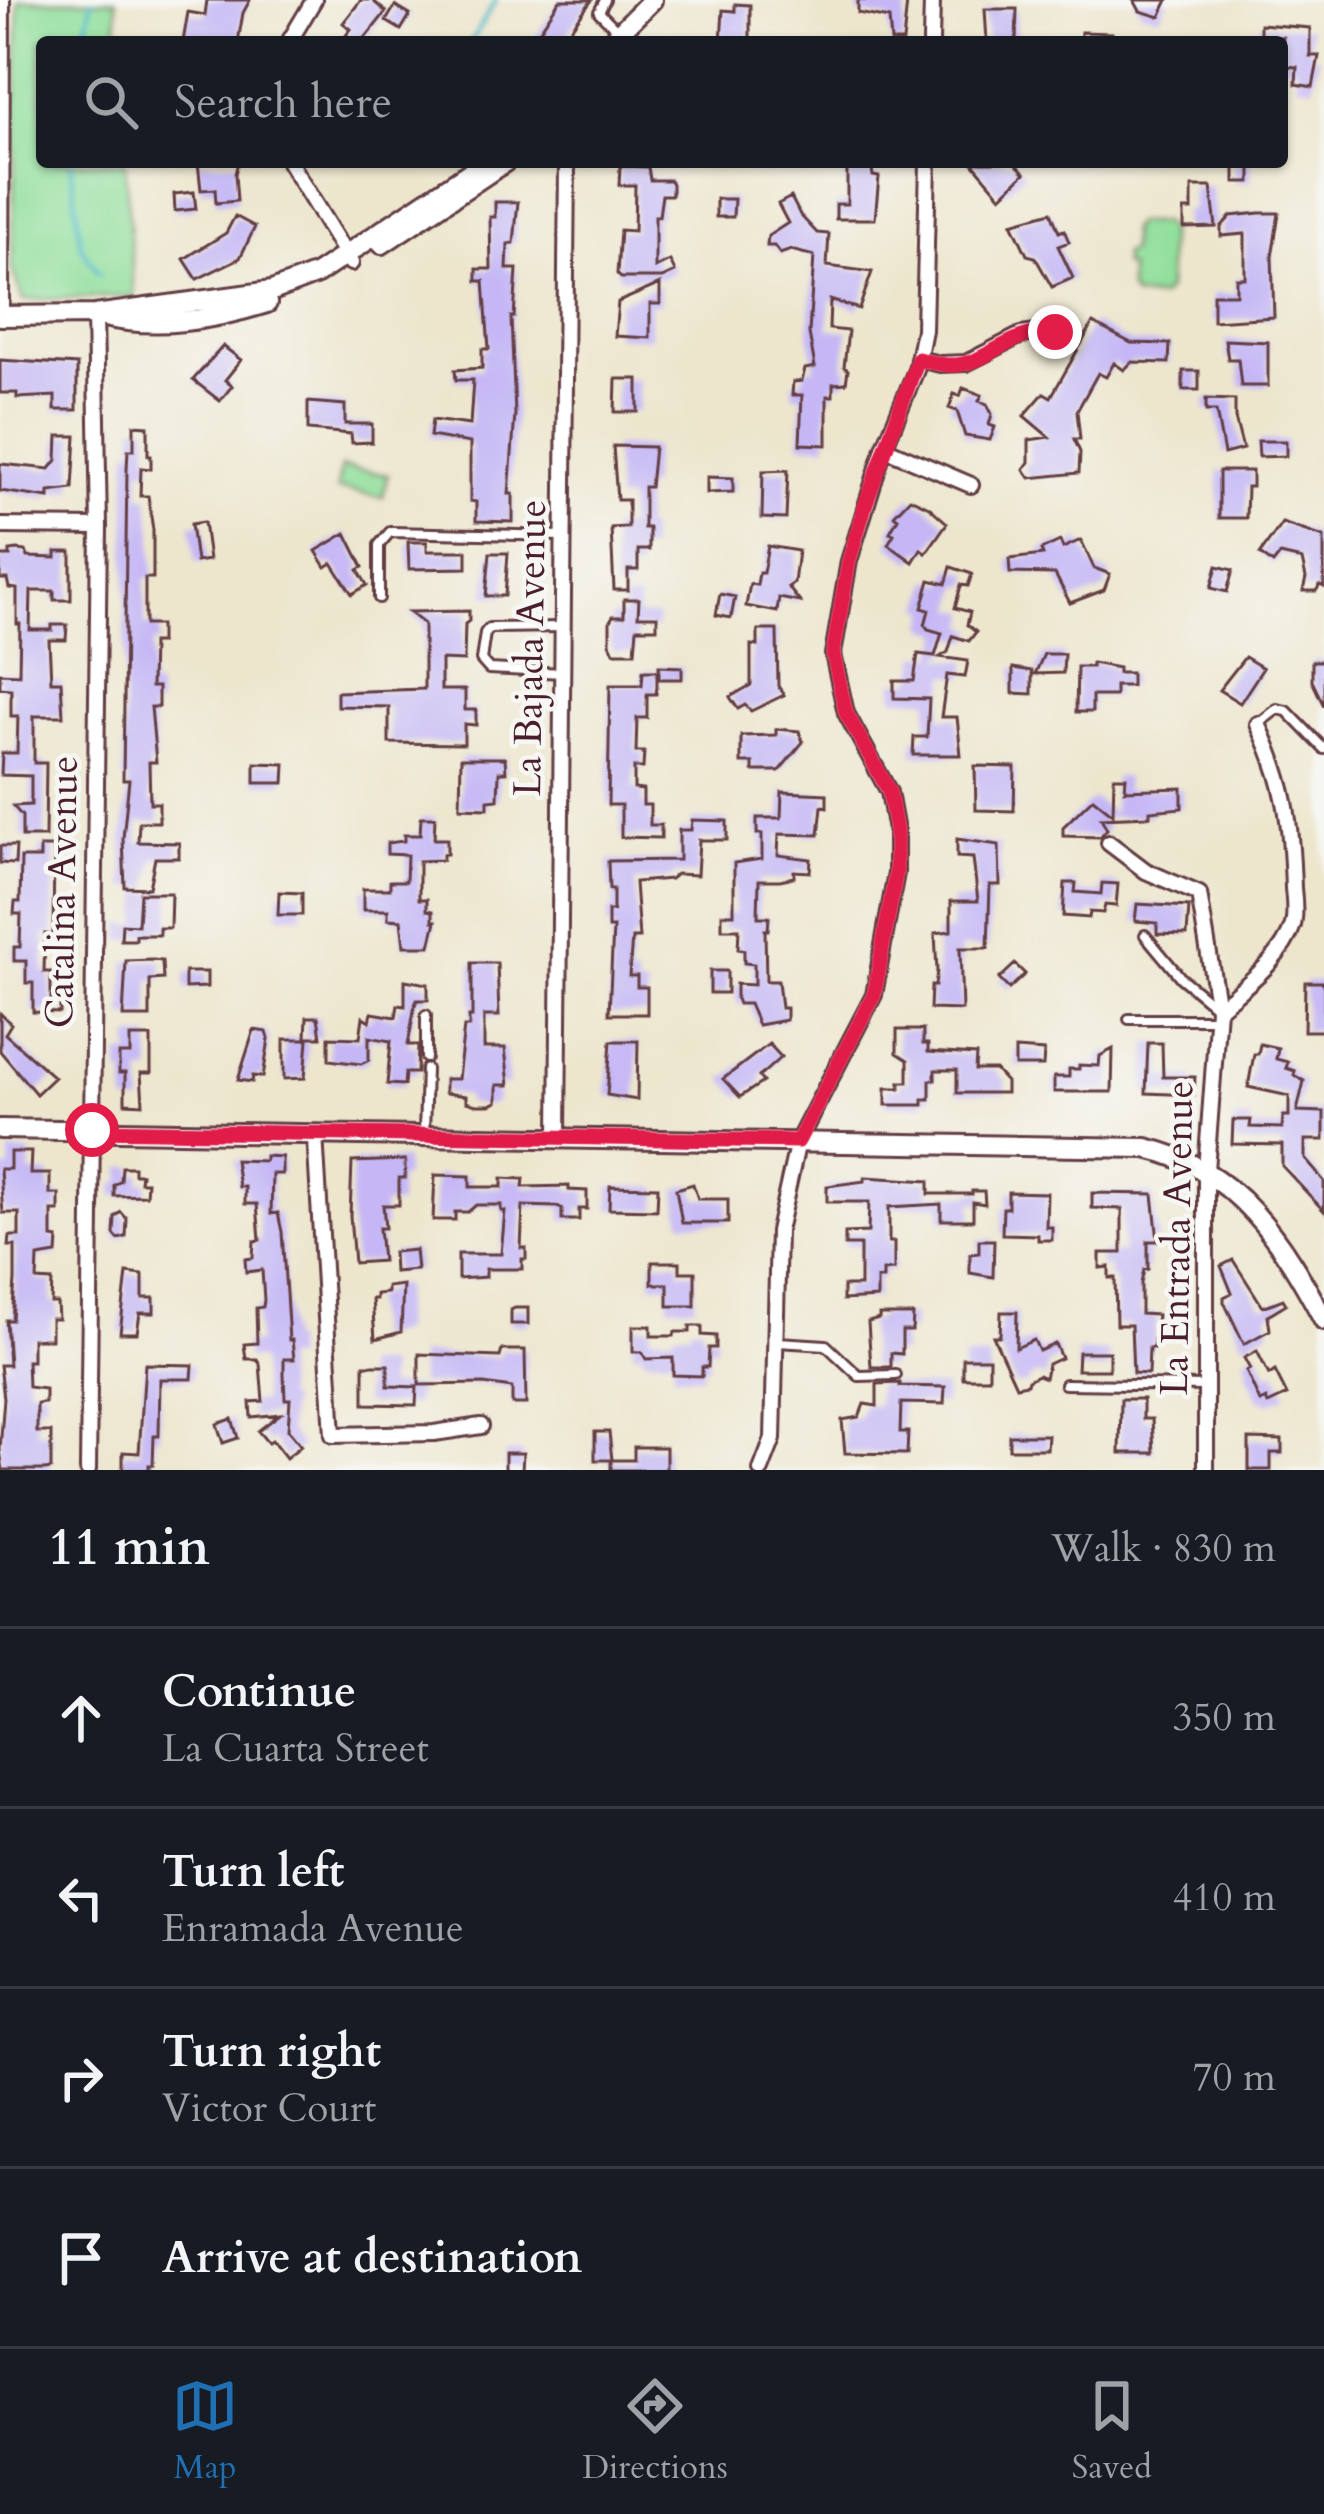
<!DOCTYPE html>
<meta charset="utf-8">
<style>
:root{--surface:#171b24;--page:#242831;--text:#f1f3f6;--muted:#9ea1a6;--line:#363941;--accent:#1f6fb2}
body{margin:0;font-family:Cardo,serif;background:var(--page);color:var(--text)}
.stop{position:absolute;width:36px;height:36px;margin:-27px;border:9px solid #e11d48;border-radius:50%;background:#fff}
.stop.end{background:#e11d48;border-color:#fff;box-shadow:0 3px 12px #0008}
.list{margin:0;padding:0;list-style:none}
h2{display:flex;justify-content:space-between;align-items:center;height:156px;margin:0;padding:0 48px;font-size:51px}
h2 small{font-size:39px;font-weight:400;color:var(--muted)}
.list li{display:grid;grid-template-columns:78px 1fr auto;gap:36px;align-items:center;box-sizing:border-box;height:180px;padding:0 48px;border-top:3px solid var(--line)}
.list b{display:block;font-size:45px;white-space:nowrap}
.list p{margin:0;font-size:39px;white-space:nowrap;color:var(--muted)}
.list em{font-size:39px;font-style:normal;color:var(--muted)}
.icon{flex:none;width:66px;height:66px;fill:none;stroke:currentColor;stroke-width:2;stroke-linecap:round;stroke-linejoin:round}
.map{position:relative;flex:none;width:1324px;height:1470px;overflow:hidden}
.search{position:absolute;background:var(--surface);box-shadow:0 3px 9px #0004;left:36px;right:36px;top:36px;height:132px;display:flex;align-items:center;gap:30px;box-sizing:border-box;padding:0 42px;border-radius:12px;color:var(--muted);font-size:45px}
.sheet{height:876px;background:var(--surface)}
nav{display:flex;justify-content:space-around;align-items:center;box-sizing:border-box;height:168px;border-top:3px solid var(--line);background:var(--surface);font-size:33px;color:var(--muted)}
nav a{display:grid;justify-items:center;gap:6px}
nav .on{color:var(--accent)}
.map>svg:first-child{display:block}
</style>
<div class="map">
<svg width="1324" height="1470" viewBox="0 0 1324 1470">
<rect width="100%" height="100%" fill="#f6f6f2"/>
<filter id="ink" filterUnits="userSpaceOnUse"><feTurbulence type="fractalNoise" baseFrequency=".00833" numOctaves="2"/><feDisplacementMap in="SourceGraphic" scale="24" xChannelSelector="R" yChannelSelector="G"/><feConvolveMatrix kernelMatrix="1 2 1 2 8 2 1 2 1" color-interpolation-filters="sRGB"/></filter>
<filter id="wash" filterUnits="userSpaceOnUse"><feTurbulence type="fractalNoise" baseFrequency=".004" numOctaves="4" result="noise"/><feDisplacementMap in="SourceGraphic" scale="48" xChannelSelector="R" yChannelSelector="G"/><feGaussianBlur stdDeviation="2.7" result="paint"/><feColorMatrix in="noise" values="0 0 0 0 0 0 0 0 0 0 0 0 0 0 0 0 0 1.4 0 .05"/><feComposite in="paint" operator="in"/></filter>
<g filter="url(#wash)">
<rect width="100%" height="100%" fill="#ede6cd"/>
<!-- green -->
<path fill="#91df9c" stroke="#6e7f64" stroke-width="3" d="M19,0H116L118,42H42V162H125L134,296L24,300L12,269Z
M1136,223H1162L1168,230L1167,290L1161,297H1135L1129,291V268L1123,266V254L1130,252V229Z
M341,467L388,475L383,497L337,489Z"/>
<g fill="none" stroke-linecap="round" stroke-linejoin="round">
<!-- stream -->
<path stroke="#4cb9c8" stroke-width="4.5" d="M84,42L92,0
M471,42L496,0
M71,162L81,246L99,274"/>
</g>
<g id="blocks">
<!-- building -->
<path fill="#c5b7f5" d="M207,0H250L243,13L238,42H183L188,12L205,15Z
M361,0H372L386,12L362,42H341L351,29L343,23Z
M560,0H592L561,42H532Z
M858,0L907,2L903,42H891L889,19L858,13Z
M1134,0H1168L1160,17L1140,11Z
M735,4L750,5V42H721L723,10L735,11Z
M395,6L410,15L401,30L386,21Z
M985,9H1017L1016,42H987Z
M1260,24L1310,28V56H1319L1313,87L1296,84L1297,67L1282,66L1283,37L1260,36Z
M1081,32L1112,33V42H1080Z
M198,162H238L235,174L237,201L216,203L215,189L201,190Z
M851,162H871L873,176L879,177L875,219H836V204H847V169H851Z
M972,162H1014L1025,173L1001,196Z
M1235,162H1251V182H1235Z
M620,166L648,167L650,180H670L672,184V195H662L659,216H655V268L670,261L675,272L662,278H621L617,274L620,230L634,231L635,185H619Z
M1192,187H1211L1216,227L1184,228V210H1192Z
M194,192L196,209L175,211L174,194Z
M791,197L800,215L817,233L829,234L827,266L872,272L859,309L830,300L829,329L848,331L844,367L848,370L846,383L833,384V396H827V445L800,444L802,395H792L793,382L802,381L805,369L815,367L809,333L814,256L791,250L780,254L774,246H767L768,236L788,223L778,204Z
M716,199H734L733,217H716Z
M495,202H518L514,243L508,244L507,269H517L514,317H511L515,414L509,494H513V522L476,521V502L470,501V443L430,436L432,420L470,425L473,380H456L455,370L482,368V349H489L484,281H477V269H491L490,217H495Z
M1051,212L1059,232L1064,230L1069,242L1058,246L1073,278L1052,287L1035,257L1027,255L1012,223Z
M1260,213H1279L1272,257L1274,317L1213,321V294H1236V278H1245V234L1221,236V227L1231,216Z
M235,216L255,227L240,258L197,279L184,259L226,233Z
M660,284V304H650V338L615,336L618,302Z
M1093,323L1131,343L1170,344L1169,363L1132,362L1124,370L1114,363L1106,377L1098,373L1077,411L1080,439H1074L1080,452L1079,473L1030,478L1024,469L1029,462V440L1049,437L1024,416L1044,393L1051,397Z
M1225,340L1268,342V386H1241L1238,359H1228Z
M223,346L241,360L225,380L232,386L220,401L193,380Z
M0,360L77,365V410H55V396L17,398V393H0Z
M1183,371H1199V390H1183Z
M616,379H638V412H615Z
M963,388L982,395L979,401L987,404L992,414L989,425L995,427L990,440L965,436L957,411L949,408L954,394L960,396Z
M1206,399L1235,400V418L1243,449L1224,454L1216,411H1206Z
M308,402L345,405V424H372V442L352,443L351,434L308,430Z
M134,425L148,426V455H151V469L141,468L140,496H148L153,530V578H145V625H160V643H152L151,687H158V707H151L156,762H149L150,803H159V822H139L138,842L179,843V858H155L149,888L125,887L123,838L129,780H123L127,469L128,450H134Z
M58,436H76L73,489L49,492V498L0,491V464L50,469L57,460Z
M1258,441H1286V456L1259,457Z
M613,446L654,447L650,487H644V528H649V550H638V570H628V590H614L611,528L628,527V500H617Z
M788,470L786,519L762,518L763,471Z
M1219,471H1252V487H1247L1246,518H1219Z
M707,477L733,478V492L707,493Z
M910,498L929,507L947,523L926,553L921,549L913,562L888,544L894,534L890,532L898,518L894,515Z
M204,522L209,560L196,562L191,524Z
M1282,523L1324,537V587L1320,585L1316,591H1303L1306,578L1302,560L1280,555L1273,564L1260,554Z
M346,533L363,567L358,570L367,585L352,594L332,563L326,567L316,551Z
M1081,540L1094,568L1110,574L1104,590L1070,603L1055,574L1010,573L1009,559L1043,555L1041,550L1060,541L1063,548Z
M408,542H427V551H467V568L409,569Z
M768,546L798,551L794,583L788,587L800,602L779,598L777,612L746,606L750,584L757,585L759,573H763Z
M18,550L26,551L28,557L56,558V552H71V600H54V591H31L30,630H52V625H67L66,640H49L51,681H61L63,716H34V763H46L45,837H22V816L13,806L31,805V776L1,775L2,753H17L18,716H11V689L0,688V673L19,674L20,624H17V589L9,588L7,579H0V556H10V551Z
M490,553H508L505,596H486Z
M1217,566L1233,570L1227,592L1211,588Z
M951,567L972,574L968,586L961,585L955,608L970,612L967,625L976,632L969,641L953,636L948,652L940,657L968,661L965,677L947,675L941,717H957L961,755H913L914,737H927L929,699L894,698V681H914L918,654L935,656L942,633L928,629L925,625L929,610L922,608L930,580L946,584Z
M720,594L735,597L731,618L716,615Z
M624,599H639L638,616H657V628H637L635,652H614L610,643V621L613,616H624Z
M469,611V621L465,624L464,661L441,660V690H465V710H476V725L464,724V744L389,743V707L337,706V692L424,689V624L409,612Z
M758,630H777L778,686L784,695L751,711L745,705L738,709L730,697L751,685V645L758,646Z
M1044,654H1064L1063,673L1035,674Z
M1245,657L1263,668L1240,703L1219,690Z
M1312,661H1324V706L1312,681Z
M1092,663L1118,668V673H1131V686H1115V696H1092V712H1076L1077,667H1092Z
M659,666L682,667V679H659Z
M1013,668L1032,671V694L1013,693Z
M643,671H657V687L656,694H647V718H637L636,752H644L643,768H634V789L643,790V805H650V825H661V838L621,837V805H608L610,685H642Z
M776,729L799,731L803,742L779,771H753V763H741V736L776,735Z
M461,758H505L506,772H499L498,799L488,800V808L460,807Z
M255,763L285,764L284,783H255Z
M975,766L1015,767L1014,811L976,810Z
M1114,777H1126L1125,790L1182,788V808L1150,811V816L1101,818L1107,829L1100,837L1063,836V827L1093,798L1113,814Z
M782,792L827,794V807L822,806L819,835L779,834L778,855L811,859L810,872L794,871V877L780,880H759L758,917H769L768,930H765L766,981H778L781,1008H786V1020L758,1025L749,1004H738L736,999V984L754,985V964L744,963V950L738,949L739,929H722V914H734V863L762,859V834H757V818H781Z
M421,817H435L434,839H447V854H443V860L419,861V899H427V910L433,911V921H436L430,946H404L401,920L388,919V910H363V889H390V881H406L407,855L387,854V843L404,841V835H420Z
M692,820L727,821V840H699L697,875L676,874L670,879L635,882L639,938H632L629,976H637V987H647V1014H609L613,928H608V911H613V889H609L608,861L679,860V830H691Z
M957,839L999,845L1000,885H990L988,948H960L962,1010L930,1009L931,986H935L937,971L935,933L951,931V901H978L973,858L957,857Z
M0,846H16L15,864L0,863Z
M40,847H54L53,935L45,934L44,972H51V1000H60V1013L33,1012V983H26V961H14V947H20L21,914H14L15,902H20L21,858H40Z
M1065,883H1076L1075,892L1101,894L1102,883L1118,884L1116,906L1105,905L1103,913L1090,912L1089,918L1063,916Z
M279,892L302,893V915H278Z
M140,893H171L170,928H159V935H136V940H121L122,924L138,925Z
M1137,904L1189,907L1187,935L1157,934V923L1135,921Z
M153,960L162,961L163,979L150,980V1017H123L126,961Z
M472,963H497L499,1016H484V1048H505L509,1085H497V1102L490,1105H476L466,1102V1096L445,1093V1079H458L464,1027H469V1017H472Z
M1015,964L1025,974L1009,989L999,979Z
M710,971H727V993H710Z
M185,972H207V987L185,988Z
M405,980L428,984V1000H417L415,1005L408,1045H418L417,1073H405L404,1085L387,1084L391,1041L369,1037V1060L361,1064L329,1060V1037L360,1038L363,1017L370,1021L372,1013L396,1017L398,1005L405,1006Z
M1305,982H1324V1031H1304Z
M0,1013L11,1024L5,1034L54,1077L36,1094L0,1051Z
M307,1017H318L321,1037H306Z
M254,1030L267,1032L269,1039L263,1077L253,1076L252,1082L238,1080Z
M897,1030H923V1044H928V1052L976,1055L975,1070H995L1006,1082V1093H957V1070H935V1080H930V1099H923V1105H886V1088H900V1082H908V1060L897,1053Z
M130,1037H151V1073H141L143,1104L125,1103V1073H119V1054H130Z
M284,1039H308L305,1078L284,1079Z
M611,1041H638L637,1100L607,1095Z
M1148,1043H1162L1163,1077H1195L1194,1095L1146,1093Z
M769,1044L781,1057L759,1077L763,1082L740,1097L723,1079Z
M1260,1044L1278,1048L1276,1059L1288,1062L1286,1068L1295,1071L1294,1075L1304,1081L1297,1111L1324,1112V1140H1305V1159L1324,1181V1211L1282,1166V1145L1232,1144L1233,1120H1251L1250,1127L1282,1128L1283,1116H1289V1096L1248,1087L1254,1054H1258Z
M1015,1049L1044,1051L1043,1066H1015Z
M1113,1049L1112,1092H1054V1077H1069V1069H1079V1065L1099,1066L1100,1056Z
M10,1152H31L30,1174H50V1194H59V1211H52V1238L58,1239L57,1254L38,1257L37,1280L52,1281L51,1303H57L58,1319H51V1339H32V1361H27L28,1387L45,1389V1403L37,1404V1432H51V1469L45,1470H3L0,1450L4,1398L0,1365H9L6,1320H12L15,1280V1246H9L10,1236H19V1213H3L2,1201L0,1169H10Z
M265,1156L282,1157V1174H272L271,1214L278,1213L282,1232L289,1340H292L294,1359H284V1374L285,1399H290L288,1430L301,1446L286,1458L272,1440L268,1443L258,1431L280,1414L251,1417L250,1402L263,1401L260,1364L257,1359H246L244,1344L257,1343L256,1308L263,1307L264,1300L262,1270L246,1272L245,1259L253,1258L254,1241L260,1240L257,1204H245V1187H239L235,1160L265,1161Z
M405,1160V1178H399V1205H383L385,1228H379L382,1261L354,1263L350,1216L352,1162Z
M122,1167H134V1174H141L140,1182H147L146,1195L114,1196V1185L121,1181Z
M435,1175L470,1176V1187H502V1178L524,1179L523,1187L569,1186V1190L587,1191V1209H579V1220H562V1209L557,1207L523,1206L521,1248H526V1259H522V1269H486V1277L458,1279V1254H501L505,1211H501V1205H476L468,1212H455V1220H433Z
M865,1177L929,1181V1194H972V1191H984L985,1204L973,1202V1220H941V1204L889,1207V1242H894V1270L883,1271V1279H877V1298L843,1300V1286H860V1245H845V1233L868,1232L869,1202H827V1186L865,1181Z
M693,1184L698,1199H728V1223H682L676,1189Z
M610,1186L658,1187L657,1210L609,1209Z
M1008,1192L1047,1193L1046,1227H1052V1240H1038V1235L1002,1234L1003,1208H1008Z
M1092,1193L1153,1194L1158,1241H1148V1269L1144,1270L1141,1283V1314L1157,1315L1153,1348H1149L1148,1374L1133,1373L1131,1325H1116L1115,1278H1109V1267L1100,1268V1253H1122V1209L1092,1208Z
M121,1212L127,1219L126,1237L118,1239L114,1234L115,1217Z
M979,1240H994L993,1277L970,1273V1254L979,1253Z
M415,1250L417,1270L394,1272L393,1252Z
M1233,1260L1263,1307L1283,1299L1286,1304L1268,1315L1270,1330L1244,1344L1224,1302V1297L1232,1293L1221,1266Z
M652,1262H680V1272H695V1306H668V1284H652Z
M127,1273L143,1275V1298H154V1313H140L137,1333H120Z
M403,1285L401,1332L375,1339L372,1299H376V1294L387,1293V1287Z
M515,1308H528V1324H511V1310Z
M1001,1312H1017L1016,1348L1034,1340L1039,1351L1055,1344L1061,1358L1048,1364L1045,1378L1038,1375L1028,1380L1027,1384L1016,1386L993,1336H1000Z
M879,1315H913L912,1331H902V1354L891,1353V1367H871L868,1322L879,1319Z
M633,1326H651V1336H674L675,1332H690V1326H702V1335L716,1336V1348H709L708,1367H702V1376L673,1375V1358L646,1359L642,1352H633Z
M502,1350H525L526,1404H512V1388L484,1384L419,1385V1354L500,1357Z
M1257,1351L1269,1375L1275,1371L1287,1395L1268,1404L1266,1399L1260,1402L1246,1371L1250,1369L1244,1358Z
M1078,1352H1109V1370H1077Z
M963,1358H989V1378H963Z
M145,1364L193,1365L192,1379H160L159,1436H154L153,1465H149V1470H123V1452L139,1453Z
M364,1365H388V1386L417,1387L416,1405L364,1404Z
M900,1383V1386L945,1387L944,1404L901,1403L900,1432H908L907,1454L845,1453L842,1420L859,1417L864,1404L877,1406V1384Z
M1121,1399H1143V1419H1152L1154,1453H1120Z
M232,1419L238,1438L223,1443L217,1424Z
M595,1432H609L612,1460H634V1447H666V1470H611V1460H595Z
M1009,1435H1048L1047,1449H1009Z
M1249,1439L1282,1440V1453H1271V1470H1249Z
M505,1453H523L522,1470H505Z"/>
</g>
</g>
<g filter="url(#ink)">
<use href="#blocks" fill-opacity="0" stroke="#623d43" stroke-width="3"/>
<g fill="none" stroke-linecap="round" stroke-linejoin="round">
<defs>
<path id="service" d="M605,0L599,12L617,30
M379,598V545L390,532L563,536
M562,673L489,669L481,660L485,633L489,628L564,627
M1258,724L1277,709L1287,711L1324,749
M1145,935L1181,978L1215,1006
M1129,1019H1216
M426,1058V1015
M424,1133L426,1069
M778,1342L826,1345L859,1376L896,1375
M1065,1384L1205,1386"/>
<path id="minor" d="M289,42L314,0
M931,42L932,0
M289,162L351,263
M1,316L2,0
M918,359L940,364L966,363L1021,335L1052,331L1063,339
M884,448L971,485
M0,526L99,527
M1109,843L1146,871L1199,894L1218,1009
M315,1134L333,1435L434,1433L481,1426
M558,1135L567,162
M88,1470L99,527L95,315
M761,1470L773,1439L778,1231L798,1141L874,995L896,873V831L889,792L846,713L833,654L849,561L884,448L916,370L924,330L928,162
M1206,1470V1170L1218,1009C1244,986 1282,960 1293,925C1296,914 1294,899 1293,888C1291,823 1286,782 1258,724"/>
<path id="tertiary" d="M610,42L652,0
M382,244L505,162
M0,316L95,315L272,291L317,274L485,162
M100,316C157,330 212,320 267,303
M0,1129L1146,1148C1237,1168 1283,1243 1324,1320"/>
</defs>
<!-- service casing -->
<use href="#service" stroke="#623d43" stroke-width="14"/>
<!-- minor casing -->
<use href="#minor" stroke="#623d43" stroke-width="20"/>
<!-- tertiary casing -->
<use href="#tertiary" stroke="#623d43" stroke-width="24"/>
<!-- service -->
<use href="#service" stroke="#fff" stroke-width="8"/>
<!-- minor -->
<use href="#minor" stroke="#fff" stroke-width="14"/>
<!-- tertiary -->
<use href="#tertiary" stroke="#fff" stroke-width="18"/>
</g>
</g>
<g fill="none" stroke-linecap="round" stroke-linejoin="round" filter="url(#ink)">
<!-- route -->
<path stroke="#e11d48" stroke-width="15" d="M92,1130L798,1141L874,995L896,873V831L889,791L846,713L833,654L849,561L866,503L918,359C930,362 943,366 956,365C990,362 1010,330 1055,332"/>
</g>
<g text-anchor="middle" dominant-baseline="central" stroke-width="9" stroke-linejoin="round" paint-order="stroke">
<!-- street labels -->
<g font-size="39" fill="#4a1f2b" stroke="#f6f6f2">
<text transform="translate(530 648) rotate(-89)">La Bajada Avenue</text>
<text transform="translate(62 892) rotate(-89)">Catalina Avenue</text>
<text transform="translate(1177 1238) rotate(-89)">La Entrada Avenue</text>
</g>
</g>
</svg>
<div class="stop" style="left:92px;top:1130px"></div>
<div class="stop end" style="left:1055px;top:332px"></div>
<div class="search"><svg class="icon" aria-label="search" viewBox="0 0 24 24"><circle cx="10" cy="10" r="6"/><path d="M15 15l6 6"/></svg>Search here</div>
</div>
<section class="sheet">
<h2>11 min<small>Walk · 830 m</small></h2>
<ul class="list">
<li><svg class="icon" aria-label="ahead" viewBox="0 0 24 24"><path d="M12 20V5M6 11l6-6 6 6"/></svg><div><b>Continue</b><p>La Cuarta Street</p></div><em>350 m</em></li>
<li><svg class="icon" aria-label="left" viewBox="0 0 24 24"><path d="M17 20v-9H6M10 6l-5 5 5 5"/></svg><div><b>Turn left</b><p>Enramada Avenue</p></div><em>410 m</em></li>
<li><svg class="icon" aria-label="right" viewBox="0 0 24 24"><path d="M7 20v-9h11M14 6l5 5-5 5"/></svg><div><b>Turn right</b><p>Victor Court</p></div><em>70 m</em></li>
<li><svg class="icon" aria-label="arrive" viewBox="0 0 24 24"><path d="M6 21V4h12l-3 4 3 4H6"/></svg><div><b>Arrive at destination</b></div></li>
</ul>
</section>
<nav>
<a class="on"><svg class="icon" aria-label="map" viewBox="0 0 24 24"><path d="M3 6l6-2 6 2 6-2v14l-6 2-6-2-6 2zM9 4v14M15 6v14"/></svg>Map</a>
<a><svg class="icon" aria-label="directions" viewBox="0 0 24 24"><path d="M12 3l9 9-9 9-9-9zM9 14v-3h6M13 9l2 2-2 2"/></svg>Directions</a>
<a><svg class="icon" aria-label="saved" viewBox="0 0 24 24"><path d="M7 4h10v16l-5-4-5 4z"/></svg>Saved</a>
</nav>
